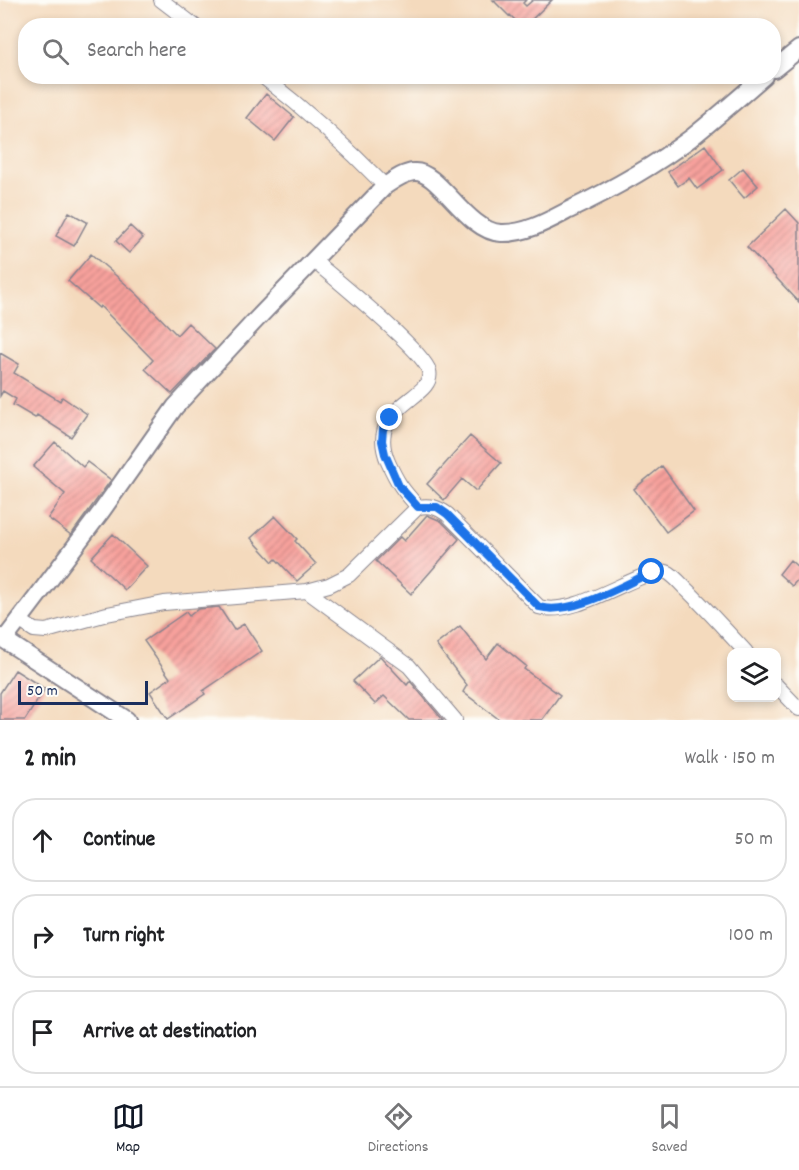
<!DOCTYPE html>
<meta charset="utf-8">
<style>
:root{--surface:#fff;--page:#f6f6f6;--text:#202124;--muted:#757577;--line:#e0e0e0;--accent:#111827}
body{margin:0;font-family:Dekko,sans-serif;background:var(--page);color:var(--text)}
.controls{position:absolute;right:18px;bottom:18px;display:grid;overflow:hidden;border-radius:12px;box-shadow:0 3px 9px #0003}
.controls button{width:54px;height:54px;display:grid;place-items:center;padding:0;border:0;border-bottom:2px solid var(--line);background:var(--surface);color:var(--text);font:30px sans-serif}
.scale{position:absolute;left:18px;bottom:15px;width:130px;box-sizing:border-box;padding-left:6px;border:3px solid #1b2f5e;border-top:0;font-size:16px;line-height:21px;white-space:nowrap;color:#1b2f5e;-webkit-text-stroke:4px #fdfcf7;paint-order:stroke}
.stop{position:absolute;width:18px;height:18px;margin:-14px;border:4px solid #1a73e8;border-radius:50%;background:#fff}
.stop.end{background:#1a73e8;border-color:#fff;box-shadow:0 2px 6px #0008}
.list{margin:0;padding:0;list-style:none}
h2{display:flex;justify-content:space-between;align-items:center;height:78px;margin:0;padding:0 24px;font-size:26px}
h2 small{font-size:20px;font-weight:400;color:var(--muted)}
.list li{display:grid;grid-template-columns:39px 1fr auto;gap:18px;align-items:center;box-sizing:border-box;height:84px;margin:0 12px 12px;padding:0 12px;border:2px solid var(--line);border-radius:24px}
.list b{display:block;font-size:22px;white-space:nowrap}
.list em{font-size:20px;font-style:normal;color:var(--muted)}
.icon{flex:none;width:33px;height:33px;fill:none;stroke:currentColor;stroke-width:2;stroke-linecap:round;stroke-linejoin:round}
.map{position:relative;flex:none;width:799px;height:720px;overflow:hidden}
.search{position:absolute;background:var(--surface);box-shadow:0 3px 9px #0003;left:18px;right:18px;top:18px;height:66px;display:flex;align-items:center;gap:15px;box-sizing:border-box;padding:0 21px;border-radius:24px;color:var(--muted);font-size:22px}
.sheet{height:366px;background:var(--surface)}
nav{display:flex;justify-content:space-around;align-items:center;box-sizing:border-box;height:84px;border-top:2px solid var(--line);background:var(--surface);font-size:16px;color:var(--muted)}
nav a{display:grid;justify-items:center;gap:3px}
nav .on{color:var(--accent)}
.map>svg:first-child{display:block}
</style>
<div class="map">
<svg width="799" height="720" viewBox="0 0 799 720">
<defs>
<pattern id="building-hatch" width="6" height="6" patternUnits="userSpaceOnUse" patternTransform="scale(1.5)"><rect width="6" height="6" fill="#f8a19c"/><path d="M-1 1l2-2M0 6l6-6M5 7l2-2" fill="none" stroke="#c88482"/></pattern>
</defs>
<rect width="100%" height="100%" fill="#fdfcf7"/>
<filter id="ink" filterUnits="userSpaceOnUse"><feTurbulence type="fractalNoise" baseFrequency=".0167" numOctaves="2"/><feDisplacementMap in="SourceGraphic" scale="12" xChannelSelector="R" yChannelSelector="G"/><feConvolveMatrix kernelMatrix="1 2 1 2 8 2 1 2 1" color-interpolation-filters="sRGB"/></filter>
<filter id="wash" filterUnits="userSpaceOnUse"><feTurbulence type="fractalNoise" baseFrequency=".008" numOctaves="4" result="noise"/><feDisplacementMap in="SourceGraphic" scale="24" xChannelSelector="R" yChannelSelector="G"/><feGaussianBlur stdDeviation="1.35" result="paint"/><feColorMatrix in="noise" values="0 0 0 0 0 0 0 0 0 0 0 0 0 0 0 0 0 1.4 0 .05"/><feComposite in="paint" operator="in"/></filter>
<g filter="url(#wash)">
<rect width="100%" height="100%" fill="#f4dabd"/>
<g id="blocks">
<!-- building -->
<path fill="url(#building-hatch)" d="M493,0H526L523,3L526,6L533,0H552L525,26H521L510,15L509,16Z
M266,94L294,117L275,141L247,118Z
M705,145L723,170L697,189L689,178L678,186L668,172Z
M743,168L758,186L744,198L729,180Z
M786,209L799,223V302L747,247Z
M69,212L87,222L74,246L56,236Z
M130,226L143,238L129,253L116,241Z
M91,254L137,294L177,335L188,323L215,349L172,394L145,369L153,360L100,306L99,308L68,281Z
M0,353L19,364L14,373L60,401L62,397L87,414L71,437L37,415L35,418L13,405L16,399L3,391L0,396Z
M470,436L501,463L476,491L462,479L444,500L427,484Z
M55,442L83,467L87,462L111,480L71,535L48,518L65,494L33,467Z
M662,466L694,511L666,532L634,489Z
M427,515L441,521L459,539L411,594L376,561L400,537L404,541Z
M275,516L297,539L295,541L316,564L297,581L276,559L273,562L251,538Z
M113,534L147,566L125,590L91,558Z
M790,560L799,568V578L792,586L779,574Z
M219,607L234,630L244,624L262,651L203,691L205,694L168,719L150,692L170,678L144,641L186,612L189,616L198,609Z
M460,626L486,659L498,643L526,666L524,669L560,695L542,720H500L463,692L467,685L436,645Z
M380,656L407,685L410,681L443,720H409L384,696L375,704L353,681Z
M15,670L45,689L25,720H0V693Z"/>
</g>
</g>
<g filter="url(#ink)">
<use href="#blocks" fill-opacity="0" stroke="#88848e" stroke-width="1.5"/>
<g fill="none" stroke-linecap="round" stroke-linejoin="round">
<defs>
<path id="minor" d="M161,0L195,26
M262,76C306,110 347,147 385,186
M314,261C335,279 423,350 429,371C436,399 364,405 388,462C398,484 402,489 418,507
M307,591L409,666L455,720
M19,620L34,630L46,631L107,614L164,603L307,591L329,585L349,575L418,507C430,505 437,507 447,514L539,607C579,619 650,561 669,573C675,577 681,584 686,589C707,609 726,631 746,652
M776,685L799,709"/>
<path id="tertiary" d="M774,69L799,49
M0,637L127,720
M5,639L101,512L175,407L253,323L385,186C394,180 403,173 414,172C439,170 467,232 501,233C525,234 548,221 569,210C611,190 654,166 691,138C716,118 740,97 764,76"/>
</defs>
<!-- minor casing -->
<use href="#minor" stroke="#88848e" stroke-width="16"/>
<!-- tertiary casing -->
<use href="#tertiary" stroke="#88848e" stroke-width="20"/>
<!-- minor -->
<use href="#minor" stroke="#fff" stroke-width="14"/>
<!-- tertiary -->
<use href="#tertiary" stroke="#fff" stroke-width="16"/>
</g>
</g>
<g fill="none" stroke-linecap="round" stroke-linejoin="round" filter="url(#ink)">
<!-- route -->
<path stroke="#1a73e8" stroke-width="8" d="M390,418L383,429L382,441L385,454L399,486L418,507H437L447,514L539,607C572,616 621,586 652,572"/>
</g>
</svg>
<div class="controls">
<button><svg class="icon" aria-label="layers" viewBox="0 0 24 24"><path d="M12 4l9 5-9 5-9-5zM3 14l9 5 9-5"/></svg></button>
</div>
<div class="scale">50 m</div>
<div class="stop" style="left:652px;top:572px"></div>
<div class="stop end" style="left:390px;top:418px"></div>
<div class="search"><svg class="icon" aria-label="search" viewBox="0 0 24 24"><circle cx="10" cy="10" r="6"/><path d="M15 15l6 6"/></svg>Search here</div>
</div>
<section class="sheet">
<h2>2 min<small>Walk · 150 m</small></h2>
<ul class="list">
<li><svg class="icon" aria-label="ahead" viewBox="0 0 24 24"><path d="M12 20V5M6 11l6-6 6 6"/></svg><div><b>Continue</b></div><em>50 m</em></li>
<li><svg class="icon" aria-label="right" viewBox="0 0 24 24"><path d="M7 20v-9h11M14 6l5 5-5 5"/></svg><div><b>Turn right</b></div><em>100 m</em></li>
<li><svg class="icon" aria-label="arrive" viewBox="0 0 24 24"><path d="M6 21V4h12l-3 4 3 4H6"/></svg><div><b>Arrive at destination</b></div></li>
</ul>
</section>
<nav>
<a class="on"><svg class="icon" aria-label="map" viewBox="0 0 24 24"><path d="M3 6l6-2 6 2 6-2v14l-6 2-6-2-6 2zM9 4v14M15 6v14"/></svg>Map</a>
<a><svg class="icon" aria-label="directions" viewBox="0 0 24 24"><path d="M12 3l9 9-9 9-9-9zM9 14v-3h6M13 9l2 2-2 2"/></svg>Directions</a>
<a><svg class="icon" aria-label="saved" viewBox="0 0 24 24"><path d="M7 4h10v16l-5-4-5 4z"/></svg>Saved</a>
</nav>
